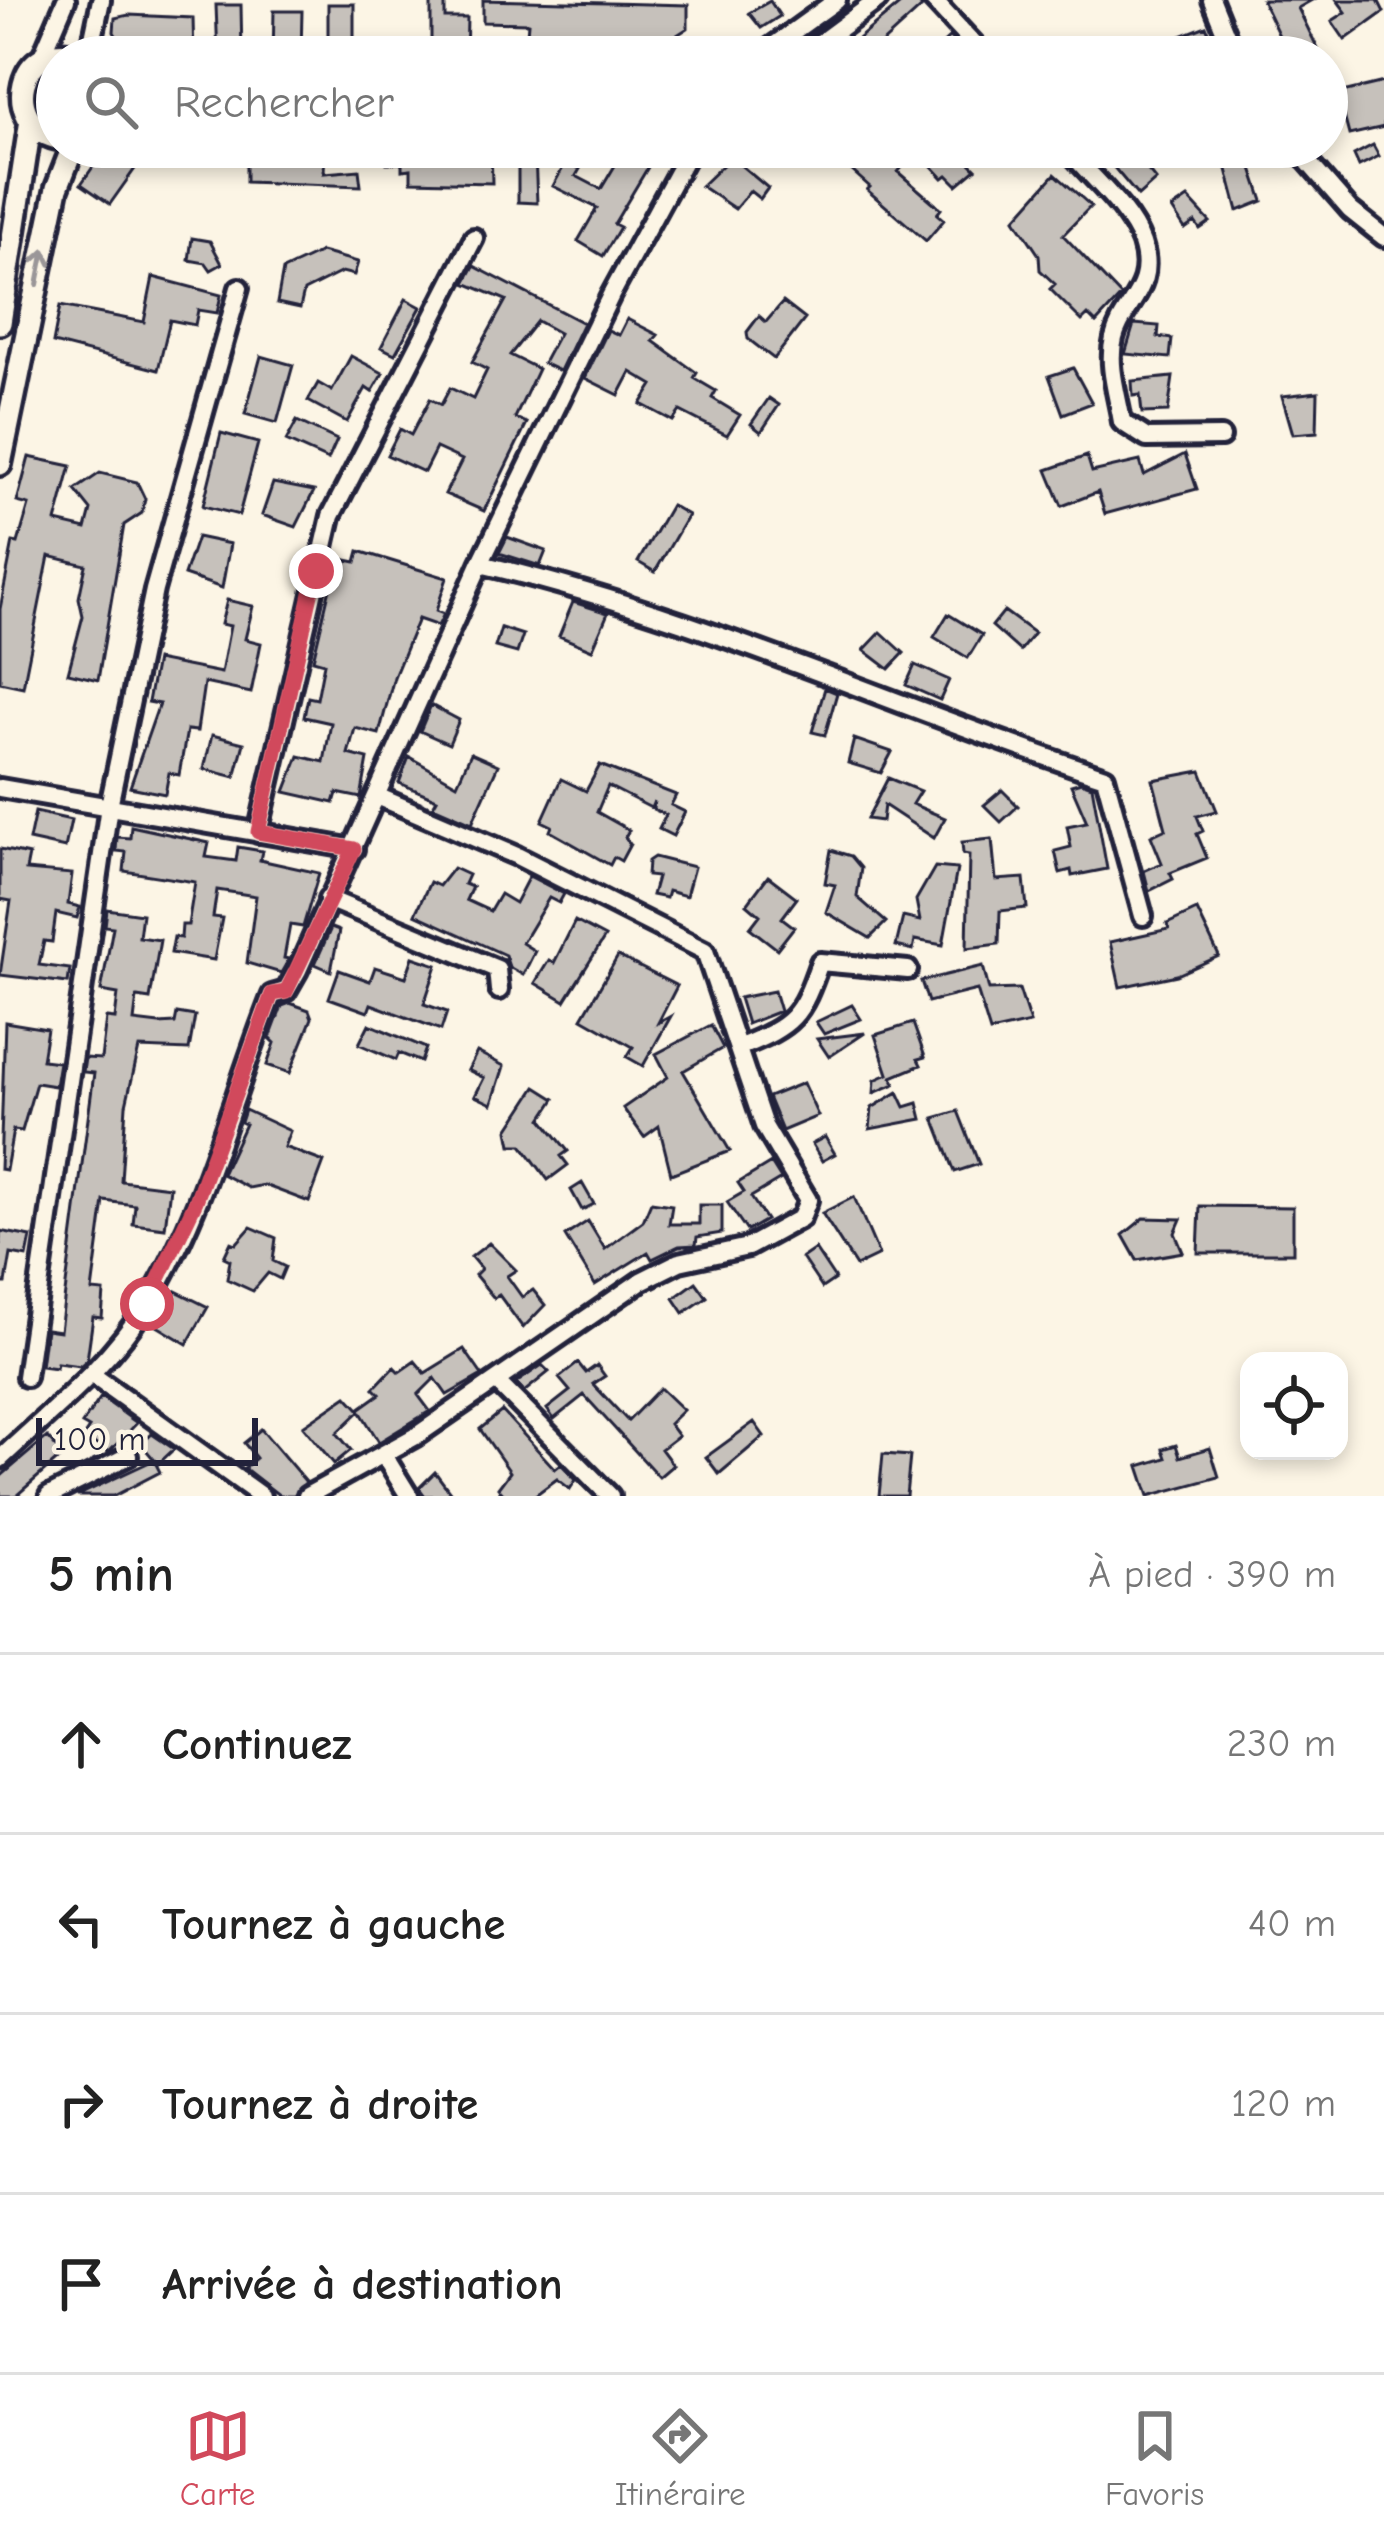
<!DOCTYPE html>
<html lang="fr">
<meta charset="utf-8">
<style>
:root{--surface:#fff;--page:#f2f2f2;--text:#222;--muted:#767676;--line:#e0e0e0;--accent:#d1495b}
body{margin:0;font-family:"Comic Neue",sans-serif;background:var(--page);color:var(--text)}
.controls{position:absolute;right:36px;bottom:36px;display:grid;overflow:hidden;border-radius:24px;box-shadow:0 6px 18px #0003}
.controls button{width:108px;height:108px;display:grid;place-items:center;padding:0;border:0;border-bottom:3px solid var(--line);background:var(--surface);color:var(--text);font:60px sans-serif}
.scale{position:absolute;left:36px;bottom:30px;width:222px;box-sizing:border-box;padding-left:12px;border:6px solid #22223b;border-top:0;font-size:33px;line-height:42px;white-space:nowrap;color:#22223b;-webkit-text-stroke:9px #fcf5e5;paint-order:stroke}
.stop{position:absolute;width:36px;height:36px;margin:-27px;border:9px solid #d1495b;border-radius:50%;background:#fff}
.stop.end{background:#d1495b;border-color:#fff;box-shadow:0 3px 12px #0008}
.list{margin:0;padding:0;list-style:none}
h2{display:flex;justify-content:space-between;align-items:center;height:156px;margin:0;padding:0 48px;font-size:51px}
h2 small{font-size:39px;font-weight:400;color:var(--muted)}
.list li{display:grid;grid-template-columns:78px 1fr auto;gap:36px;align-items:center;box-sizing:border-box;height:180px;padding:0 48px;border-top:3px solid var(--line)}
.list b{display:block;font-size:45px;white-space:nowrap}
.list em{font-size:39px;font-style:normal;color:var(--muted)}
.icon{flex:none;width:66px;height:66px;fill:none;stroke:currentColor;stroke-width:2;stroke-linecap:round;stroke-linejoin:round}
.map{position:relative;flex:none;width:1384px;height:1496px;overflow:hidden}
.search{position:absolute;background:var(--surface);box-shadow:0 6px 18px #0003;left:36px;right:36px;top:36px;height:132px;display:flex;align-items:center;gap:30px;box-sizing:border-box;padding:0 42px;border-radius:66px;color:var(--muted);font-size:45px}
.sheet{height:876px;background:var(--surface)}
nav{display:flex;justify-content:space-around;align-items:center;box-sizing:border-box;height:168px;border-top:3px solid var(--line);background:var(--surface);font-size:33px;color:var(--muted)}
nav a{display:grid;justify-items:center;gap:6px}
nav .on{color:var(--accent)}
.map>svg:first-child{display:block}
</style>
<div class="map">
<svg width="1384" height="1496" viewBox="0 0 1384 1496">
<rect width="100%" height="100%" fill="#fcf5e5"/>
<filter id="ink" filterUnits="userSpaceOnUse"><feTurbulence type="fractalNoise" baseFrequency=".00833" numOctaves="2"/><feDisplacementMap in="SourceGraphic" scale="24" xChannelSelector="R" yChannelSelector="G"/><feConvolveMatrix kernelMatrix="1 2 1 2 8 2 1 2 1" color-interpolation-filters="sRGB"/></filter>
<g filter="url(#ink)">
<!-- building -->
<path fill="#c6c1bb" stroke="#22223b" stroke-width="3" d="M431,0H445V18H467L466,57H441V44H431Z
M483,0L688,5V28L668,41L675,51L607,57L606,34H527L528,23L483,22Z
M905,0H916L922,7L867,57H836Z
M1262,0H1312L1298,8L1318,49L1289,57Z
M1337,0H1378L1384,12L1345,40L1332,21L1346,12Z
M770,1L780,16L761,28L749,13Z
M328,4H354V50H328Z
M216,5H241L242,57H218Z
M274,11H302L301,54L273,57Z
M129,15L193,18L194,57H129L114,32L115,18Z
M1206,26L1219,57H1180L1173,39Z
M950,37L969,57H928L941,45Z
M1384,82V127L1349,135L1338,93Z
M1373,145L1379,156L1359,166L1354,155Z
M107,147H131L144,156L110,204L81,184Z
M254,147H325L324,173L359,170L361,186L246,182V155H254Z
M386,147H491L492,183L411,181V169L402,170V163H387Z
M626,147H660L614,224L620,227L603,256L578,241L597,208L553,186L566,162L580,169L576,176L601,189Z
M850,147H985L968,161L976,169L957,185L947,175L943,178L917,150L898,172L941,209L937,214L944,220L926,241L867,190L870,187L851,170L861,159Z
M1130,149L1156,180L1138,196L1111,164Z
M1247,153L1263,201L1238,211L1225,162Z
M518,155H535L537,203L518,202Z
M726,162H737L768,188L760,199L750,191L735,209L701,186Z
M1055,174L1091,206L1063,235L1121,296L1096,323L1088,315L1082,321L1050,289L1055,284L1040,270L1039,255L1015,219Z
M1188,198L1210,222L1200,229L1195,222L1185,229L1172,209Z
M192,238L210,241L222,264L211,270L206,263L189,260Z
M321,252L358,262L354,275L342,272L304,291L300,308L277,303L283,270Z
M474,266L583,323L560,371L543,363L559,333L537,321L510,355L538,369L515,418L527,423L484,511L445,494L462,460L436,448L424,472L387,455L400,429L411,435L430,399L441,405L450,388L473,399L487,370L472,362L506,300L465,283Z
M153,277L221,295L217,313L198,310L195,325L170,320L158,370L53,343L60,306L144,322Z
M406,299L421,307L395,354L381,347Z
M783,302L805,319L774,359L748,339L747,332L759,316L766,322Z
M627,319L658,335L653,341L697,373L694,378L716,391L712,398L740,415L727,435L680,411L673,421L641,404L653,385L631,372L619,395L585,378L608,330L619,335Z
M1134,324L1159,326L1158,337L1172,339L1170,358L1125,354Z
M261,356L293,365L277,423L245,414Z
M351,356L383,373L372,392L366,388L347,422L308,401L318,383L332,391Z
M1073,368L1092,403L1063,414L1049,376Z
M1173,377L1168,412L1142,413L1140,395L1133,396L1132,381Z
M1318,392L1317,432L1293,434L1282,396Z
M769,398L779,405L761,432L751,424Z
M297,421L337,440L328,460L286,441Z
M221,433L258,443L239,515L203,506Z
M1185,454L1197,489L1105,514L1098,492L1062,506L1047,470L1087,456L1092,472L1140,461L1144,475Z
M29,457L71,466L56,522L86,529L91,510L75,490L100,473L137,482L145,499L142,513L124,525L98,680L68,673L83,616L79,598L86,565L49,556L23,687L0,682V609L13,542L18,543L29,505L17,502Z
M273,483L314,491L296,527L262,515Z
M671,505L688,515L655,572L638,562Z
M197,537L230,544L222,588L184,575Z
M507,537L546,551L540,566L499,553Z
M359,551L447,578L436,611L444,614L438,626L418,619L394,677L379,734L355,728L348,754L368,759L361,798L337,793L334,803L285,792L299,756L324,762L331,723L304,717L308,697L317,699L324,663L313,660L337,558L356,562Z
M227,600L253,606L245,639L261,643L251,693L204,683L197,731L187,730L179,775L169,773L165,794L130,787L159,704L148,702L156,660L221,673L230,626L221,624Z
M573,602L608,613L592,650L559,636Z
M1004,611L1034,633L1020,651L992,626Z
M948,614L982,635L968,658L934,637Z
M501,628L523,635L517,653L495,647Z
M881,632L904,653L889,669L864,650Z
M915,665L949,680L940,700L906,685Z
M825,688L837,693L825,735L812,732Z
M431,705L459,720L449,744L420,731Z
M212,735L244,743L235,777L204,769Z
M854,739L892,752L881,773L848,763Z
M471,753L498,765L472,823L433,806L437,799L399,783L409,757L457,784Z
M600,765L676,795L671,805L685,812L673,836L659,829L666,815L653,809L654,801L651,808L608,786L597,812L629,830L625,837L630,844L621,861L614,857L610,865L550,831L552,826L542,821L561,779L586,791Z
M1201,771L1217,811L1197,816L1203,831L1197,834L1207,858L1170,873L1173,879L1149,891L1144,871L1162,863L1151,836L1166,829L1153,780Z
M888,778L920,791L912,804L945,818L934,838L884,805L882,821L867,819Z
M1081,782L1092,786L1107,869L1072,876L1071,870L1060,873L1055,851L1071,847L1067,826L1087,822L1071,785Z
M1002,790L1018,806L1001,822L984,805Z
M35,812L71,820L65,848L29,840Z
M131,826L209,843L206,857L236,861L238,847L262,851L260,860L319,873L303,927L290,925L284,958L289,959L281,973L247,963L256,896L217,890L213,917L222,918L214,960L171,953L174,937L181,938L182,925H188L195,882L124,871L126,852L116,851L117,837L130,838Z
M992,839L996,880L1024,878L1027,908L1000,911L999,944L967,948L969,855L963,854L962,842Z
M0,849L29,855L26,870L72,874L68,904L80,907L77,918L56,913L52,942L44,941L39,965L70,969L68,983L0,975L11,901L0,899Z
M831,850L851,856L861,868L857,897L886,922L870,938L826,912L835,885L825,883Z
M654,857L694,867L686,896L668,891L666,898L652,895L657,877L647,876L648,861Z
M935,867L957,869L943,945L915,940L913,950L896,946L903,917L920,921L916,900Z
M453,868L468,875L464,884L472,887L466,900L490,911L500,894L515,903L529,876L564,894L559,903L549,898L522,943L535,951L523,975L509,967L505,955L415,914L430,882L439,886Z
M768,876L797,898L782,918L794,927L777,949L750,928L760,915L747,904Z
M107,909L142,914L139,937L160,940L150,999L137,997L134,1021L159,1024L175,1023L177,1013L195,1016L189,1050L139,1048L126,1105L121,1181L170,1187L165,1228L133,1224L135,1205L104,1201L92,1291L104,1292L102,1318L93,1317L87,1360L80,1366L57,1363L56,1368L41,1366L46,1329L60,1331L94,1073L83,1072L85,1058L101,1059L106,1018L115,1019L118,994L101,991L113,927L105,926Z
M1197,910L1219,956L1177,975L1120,987L1110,942L1169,929L1167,924Z
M575,921L605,937L565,1001L535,983L549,960L554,963Z
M331,928L339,931L331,971L315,964Z
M618,956L677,986L658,1023L671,1016L643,1066L627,1057L633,1047L582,1018Z
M413,957L437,965L424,1004L447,1012L441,1030L371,1004L368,1012L329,998L339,970L370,981L375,967L406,977Z
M983,966L989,990L1019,989L1030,1023L990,1032L977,990L928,1002L921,981Z
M774,991L780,1011L747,1024L739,998Z
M290,1003L309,1010L312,1018L290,1073L267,1065L275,1043L270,1038L282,1006Z
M852,1005L861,1019L824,1034L816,1022Z
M5,1022L47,1029L42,1060L59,1062L55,1086L36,1083L22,1131L13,1130L6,1170L0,1169Z
M913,1023L925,1057L918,1059L921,1065L892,1077L895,1084L874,1093L875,1080L888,1074L875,1035Z
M369,1024L426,1048L421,1062L399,1053L396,1060L359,1044Z
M711,1025L723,1048L683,1071L730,1151L671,1174L659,1126L644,1137L623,1108L668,1077L656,1054Z
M865,1033L829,1057L817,1039Z
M477,1052L504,1066L492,1104L475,1096L484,1078L468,1070Z
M803,1083L818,1116L782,1131L768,1097Z
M536,1087L555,1099L542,1119L568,1151L561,1156L568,1165L548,1180L522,1145H511L508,1130Z
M898,1092L905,1107L918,1103L922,1119L870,1129L872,1108Z
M245,1110L290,1131L284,1147L324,1162L309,1202L264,1185L249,1188L222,1174L245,1124L241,1122Z
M958,1111L979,1164L955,1172L934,1118Z
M825,1137L835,1154L822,1161L812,1144Z
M771,1163L781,1179L751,1197L766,1220L747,1231L727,1202L744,1192L738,1183Z
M582,1183L594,1204L582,1210L571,1190Z
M854,1197L879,1255L856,1266L822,1213Z
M651,1202L672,1205L669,1224H699V1205H722V1233L697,1237L696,1245L679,1246L652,1259L648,1252L595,1285L565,1236L588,1221L605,1249L643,1221Z
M1200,1206L1293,1207V1253H1198Z
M1144,1218L1181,1219L1175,1233L1183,1252L1137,1260L1123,1235Z
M251,1227L276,1238L273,1261L285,1267L280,1279L268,1273L253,1291L227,1279L230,1260L224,1257L231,1242L236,1244Z
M0,1231L31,1237L27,1257L11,1254L6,1283H0Z
M489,1243L516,1270L507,1276L522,1297L533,1290L545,1305L523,1328L499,1295L494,1298L475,1275L481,1269L471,1257Z
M815,1249L835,1279L822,1288L802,1258Z
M696,1282L707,1297L684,1313L674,1298Z
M176,1291L208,1307L187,1344L157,1326Z
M464,1349L482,1375L447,1395L435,1378L418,1395L430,1411L379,1442L360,1411L337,1433L351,1450L334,1464L303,1426L347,1396L359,1409L380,1394L374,1388L394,1367L399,1372L415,1361L425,1373Z
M578,1363L586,1373L597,1365L605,1376L593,1384L628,1421L660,1388L683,1410L669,1424L678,1436L661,1449L673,1465L659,1477L584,1395L554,1419L547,1409L570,1391L559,1378Z
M542,1365L549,1372L524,1392L516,1383Z
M101,1397L137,1423L109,1452L83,1437L89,1428L82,1424Z
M502,1411L555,1469L561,1464L576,1480L570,1489L557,1479L534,1496H505L498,1488L510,1472L480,1429Z
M754,1422L764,1436L719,1474L706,1457Z
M261,1429L306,1482L294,1496H280L244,1468L256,1458L244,1443Z
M152,1434L174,1449L158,1464L141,1444Z
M47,1437L63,1455L16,1496H0V1477Z
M1176,1445L1180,1457L1210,1448L1219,1477L1149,1496L1139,1466L1166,1458L1163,1449Z
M883,1454L910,1456L906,1496H879Z
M154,1460L160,1472L114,1496H77Z
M435,1472L453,1496H425L419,1488Z"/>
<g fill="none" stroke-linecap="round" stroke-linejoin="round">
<defs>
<path id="minor" d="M933,0L986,57
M1212,0L1235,57
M42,56L66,0
M89,57L101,0
M758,57L837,0
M801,57L878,0
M1066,147C1089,175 1130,209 1142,243C1157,289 1122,304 1114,338C1107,365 1118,396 1122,422L1147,438L1221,437
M1295,147L1350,210L1384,237
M480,564C696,614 896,708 1105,777L1143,916
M0,788L354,849
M258,833L331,516L474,238
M328,899L497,969L499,990
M740,1047C794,1025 801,1017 820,962L908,970
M91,1374L261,1496
M26,1377L109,806L154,590L239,288
M497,1382L610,1496
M383,1454L409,1496
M0,1459C51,1411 109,1365 147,1304C205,1211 232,1096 272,995L286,991L298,970L480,564L611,295L685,159V147
M49,1496L128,1456
M307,1496L416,1436L641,1281L679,1262L748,1247L801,1218L808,1200L764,1126L705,951L517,856L377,796"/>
<path id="major" d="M57,138C0,124 18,35 80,57
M0,323L30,126
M0,464L57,188L73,147"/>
</defs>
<!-- minor casing -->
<use href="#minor" stroke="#22223b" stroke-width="26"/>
<!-- major casing -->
<use href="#major" stroke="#22223b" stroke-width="30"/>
<!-- minor -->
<use href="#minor" stroke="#fcf5e5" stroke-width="16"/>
<!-- major -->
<use href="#major" stroke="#fcf5e5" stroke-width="21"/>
</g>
<!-- one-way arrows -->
<defs><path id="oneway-shaft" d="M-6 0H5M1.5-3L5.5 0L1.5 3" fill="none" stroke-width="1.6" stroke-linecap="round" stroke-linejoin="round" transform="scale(3)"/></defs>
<use stroke="#9a9698" href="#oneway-shaft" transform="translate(41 267) rotate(-79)"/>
</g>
<g fill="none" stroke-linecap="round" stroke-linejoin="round" filter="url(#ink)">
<!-- route -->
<path stroke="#d1495b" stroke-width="15" d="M147,1304L196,1201L272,994L286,992L354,849L258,832L316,571"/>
</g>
</svg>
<div class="controls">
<button><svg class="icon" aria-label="locate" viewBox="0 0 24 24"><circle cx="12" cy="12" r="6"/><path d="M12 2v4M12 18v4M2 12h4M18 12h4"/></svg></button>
</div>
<div class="scale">100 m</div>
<div class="stop" style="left:147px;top:1304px"></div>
<div class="stop end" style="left:316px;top:571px"></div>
<div class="search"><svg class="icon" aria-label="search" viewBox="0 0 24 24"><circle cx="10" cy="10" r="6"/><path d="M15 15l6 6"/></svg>Rechercher</div>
</div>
<section class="sheet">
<h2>5 min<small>À pied · 390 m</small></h2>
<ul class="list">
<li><svg class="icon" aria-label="ahead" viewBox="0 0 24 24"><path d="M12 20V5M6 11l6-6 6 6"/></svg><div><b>Continuez</b></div><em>230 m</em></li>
<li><svg class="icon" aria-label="left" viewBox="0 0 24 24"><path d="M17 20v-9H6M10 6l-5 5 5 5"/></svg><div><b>Tournez à gauche</b></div><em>40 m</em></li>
<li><svg class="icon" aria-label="right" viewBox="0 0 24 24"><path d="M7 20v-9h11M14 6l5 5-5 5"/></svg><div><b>Tournez à droite</b></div><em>120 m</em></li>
<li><svg class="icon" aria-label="arrive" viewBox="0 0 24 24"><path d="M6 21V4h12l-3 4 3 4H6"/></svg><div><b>Arrivée à destination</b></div></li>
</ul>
</section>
<nav>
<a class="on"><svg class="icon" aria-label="map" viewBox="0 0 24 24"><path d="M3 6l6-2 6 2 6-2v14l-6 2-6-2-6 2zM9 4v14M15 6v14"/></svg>Carte</a>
<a><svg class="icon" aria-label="directions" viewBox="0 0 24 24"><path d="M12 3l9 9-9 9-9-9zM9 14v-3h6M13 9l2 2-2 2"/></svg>Itinéraire</a>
<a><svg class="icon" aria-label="saved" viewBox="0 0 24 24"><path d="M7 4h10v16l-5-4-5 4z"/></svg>Favoris</a>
</nav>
